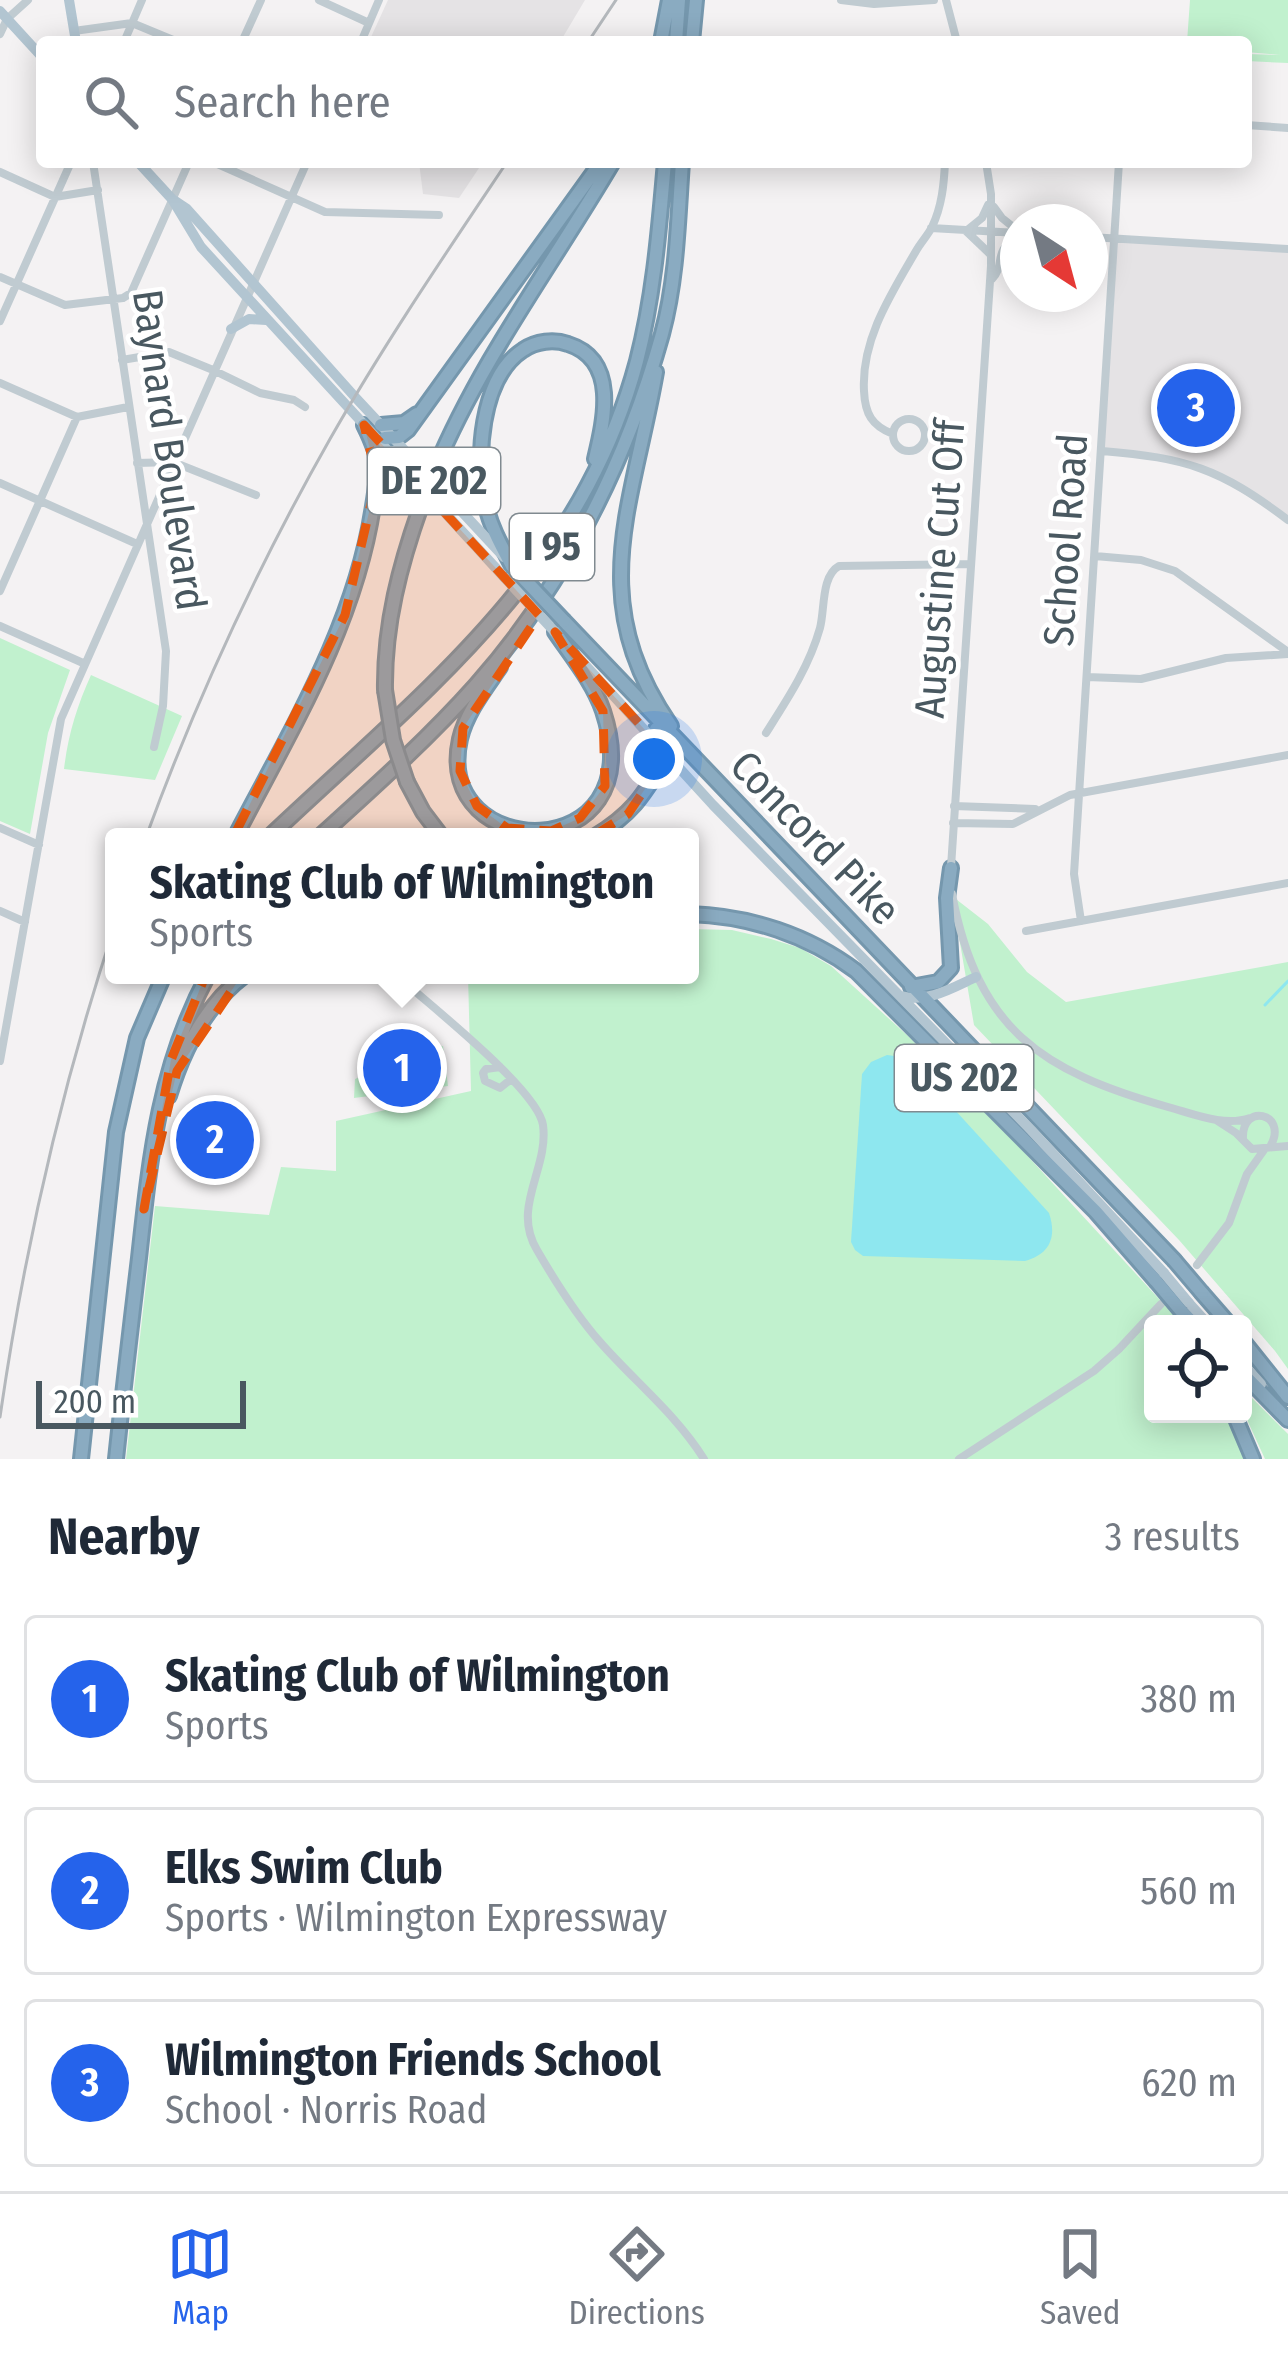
<!DOCTYPE html>
<meta charset="utf-8">
<style>
:root{--surface:#fff;--page:#f2f2f3;--text:#1f2937;--muted:#747a83;--line:#e0e1e3;--accent:#2563eb}
body{margin:0;font-family:"Fira Sans Condensed",sans-serif;background:var(--page);color:var(--text)}
.controls{position:absolute;right:36px;bottom:36px;display:grid;overflow:hidden;border-radius:12px;box-shadow:0 6px 30px #0003}
.controls button{width:108px;height:108px;display:grid;place-items:center;padding:0;border:0;border-bottom:3px solid var(--line);background:var(--surface);color:var(--text);font:60px sans-serif}
.compass{position:absolute;left:1000px;top:204px;width:108px;height:108px;border-radius:50%;background:var(--surface);box-shadow:0 6px 30px #0003;rotate:144deg}
.scale{position:absolute;left:36px;bottom:30px;width:210px;box-sizing:border-box;padding-left:12px;border:6px solid #495860;border-top:0;font-size:33px;line-height:42px;white-space:nowrap;color:#495860;-webkit-text-stroke:9px #fff;paint-order:stroke}
.you{position:absolute;left:654px;top:759px;width:42px;height:42px;margin:-30px;border:9px solid #fff;border-radius:50%;background:#1a73e8;box-shadow:0 0 0 18px #1a73e833}
.badge{display:grid;place-items:center;width:78px;height:78px;border-radius:50%;background:var(--accent);color:#fff;font-size:39px;font-weight:700}
.pin{position:absolute;translate:-50% -50%;border:6px solid #fff;box-shadow:0 3px 12px #0006}
.popup{position:absolute;left:105px;top:828px;width:594px;height:156px;box-sizing:border-box;display:grid;place-content:center;border-radius:12px;background:var(--surface);filter:drop-shadow(0 3px 9px #0005);font-size:39px;white-space:nowrap;color:var(--muted)}
.popup b{font-size:45px;color:var(--text)}
.popup::after{content:'';position:absolute;left:50%;top:100%;margin-left:-24px;border:24px solid transparent;border-top-color:var(--surface)}
.list{margin:0;padding:0;list-style:none}
h2{display:flex;justify-content:space-between;align-items:center;height:156px;margin:0;padding:0 48px;font-size:51px}
h2 small{font-size:39px;font-weight:400;color:var(--muted)}
.list li{display:grid;grid-template-columns:78px 1fr auto;gap:36px;align-items:center;box-sizing:border-box;height:168px;margin:0 24px 24px;padding:0 24px;border:3px solid var(--line);border-radius:12px}
.list b{display:block;font-size:45px;white-space:nowrap}
.list p{margin:0;font-size:39px;white-space:nowrap;color:var(--muted)}
.list em{font-size:39px;font-style:normal;color:var(--muted)}
.icon{flex:none;width:66px;height:66px;fill:none;stroke:currentColor;stroke-width:2;stroke-linecap:round;stroke-linejoin:round}
.map{position:relative;flex:none;width:1288px;height:1459px;overflow:hidden}
.search{position:absolute;background:var(--surface);box-shadow:0 6px 30px #0003;left:36px;right:36px;top:36px;height:132px;display:flex;align-items:center;gap:30px;box-sizing:border-box;padding:0 42px;border-radius:12px;color:var(--muted);font-size:45px}
.sheet{height:732px;background:var(--surface)}
nav{display:flex;justify-content:space-around;align-items:center;box-sizing:border-box;height:168px;border-top:3px solid var(--line);background:var(--surface);font-size:33px;color:var(--muted)}
nav a{display:grid;justify-items:center;gap:6px}
nav .on{color:var(--accent)}
.map>svg:first-child{display:block}
</style>
<div class="map">
<svg width="1288" height="1459" viewBox="0 0 1288 1459">
<rect width="100%" height="100%" fill="#f4f2f3"/>
<!-- education -->
<path fill="#e5e3e5" d="M388,0H585L560,42H380L371,37Z
M419,162H483L459,198L423,194Z
M1115,238L1288,249V520L1199,467L1102,451Z"/>
<!-- green -->
<path fill="#c1f1ce" d="M1190,0H1288V63L1246,61V54L1280,55L1246,52V42H1187Z
M0,638L70,670L48,733L30,834L0,821Z
M91,675L182,716L155,780L64,769C68,735 77,706 91,675Z
M952,896L988,924L1027,972L1066,1002L1288,962V1369L1275,1351L1179,1240L974,1025Z
M690,929L732,930L771,939L800,948L831,966L908,1036L1023,1151L1182,1324H1153V1414H1227L1246,1459H126L155,1206L269,1215L281,1167L336,1171V1121L471,1091L468,975H690Z
M443,1046L448,1086L354,1098L355,1079L360,1077L358,1058Z
M1243,1389L1288,1434V1459H1265L1243,1411Z"/>
<!-- water -->
<path fill="#8ee7ef" d="M887,1055L902,1057L912,1063L1049,1213C1057,1237 1050,1254 1025,1261L863,1256L855,1250L851,1242L862,1074L871,1062Z"/>
<g fill="none" stroke-linecap="round" stroke-linejoin="round">
<!-- stream -->
<path stroke="#8ee7ef" stroke-width="3" d="M1265,1005L1288,981"/>
<defs>
<path id="highway" d="M661,42L669,0
M676,42L679,0
M692,42L696,0
M656,372C632,508 584,600 671,726
M381,425L404,423L417,414
M385,438L399,437L408,430L601,162
M435,469C481,359 553,264 613,162
M512,566C502,547 491,528 486,506C475,461 480,378 523,350C536,341 554,339 568,344C619,360 604,421 595,459
M564,621L1174,1260
M500,667C485,689 466,713 460,739C432,863 655,869 603,711C593,682 572,657 555,632
M385,690C384,625 400,564 422,503
M407,782L423,812L442,837
M235,837C290,731 355,626 373,506C376,488 379,469 375,451C372,442 368,433 364,425
M269,837C422,692 580,574 637,361C654,295 659,229 665,162
M319,837C373,788 428,739 476,685C565,584 626,463 662,334C677,279 678,219 682,162
M594,837C634,813 644,794 668,755L669,748L656,729
M690,914C750,916 808,935 856,971L1096,1212L1156,1281
M911,987L938,982L951,968L947,898L951,868
M169,1096C183,1050 205,1005 245,975
M1202,1293L1229,1324
M1182,1312L1194,1324
M1243,1341L1288,1397
M1243,1374L1288,1420
M1234,1414L1253,1459
M81,1459L116,1132L137,1038L164,975
M116,1459C123,1392 131,1325 139,1258C150,1157 159,1066 208,975"/>
</defs>
<!-- highway casing -->
<use href="#highway" stroke="#7597ad" stroke-width="18"/>
<!-- minor -->
<path stroke="#c0cbd1" stroke-width="8" d="M319,0L369,23
M841,0L874,4L934,0
M946,0L957,42
M74,31L132,23L178,42
M0,34L7,19L28,0
M124,42L142,0
M242,42L261,0
M361,42L379,0
M1246,125L1288,128
M93,162L166,651L163,706L154,747
M213,162L325,212L439,215
M0,172L55,197L98,190
M988,205L982,218L966,231L990,254
M994,207L1002,218L1018,231
M931,228L1018,233
M1090,237L1288,249
M0,277L65,305L123,298L131,293L189,162
M992,279C1007,263 991,253 1018,236
M0,321L71,162
M122,360L169,352L213,370L260,393L294,400L305,407
M0,383L77,417L128,407
M893 435a16 16 0 1 1 32 0a16 16 0 1 1-32 0Z
M893,434C872,426 865,414 864,391C861,340 891,294 916,251C921,242 928,235 932,227C942,206 944,184 945,162
M1102,451C1187,458 1219,468 1288,520
M137,463L173,462L256,495
M0,483L137,544
M1095,556L1141,560L1175,571L1288,652
M0,591L77,417
M0,626L83,663
M1087,677L1141,679L1226,658L1288,654
M766,733C787,700 809,667 820,628C825,609 821,576 839,566L970,564
M954,806L1035,809
M953,823L1013,824L1070,795L1288,755
M0,828L39,845
M951,867L991,266V194L986,162
M952,894C978,1030 1041,1071 1168,1107C1194,1114 1224,1127 1250,1118
M0,911L25,922
M1081,921L1074,874L1119,162
M1026,931L1288,883
M409,986C437,1011 538,1091 543,1125C549,1169 511,1207 537,1250C555,1281 576,1315 600,1342C634,1381 676,1414 704,1459
M0,1061L61,719L307,162
M500,1067L486,1069L483,1073L485,1081L500,1088L510,1080
M1216,1120L1236,1133L1252,1149L1288,1146
M1243,1139C1241,1102 1288,1113 1271,1145
M1197,1265L1229,1223L1247,1174L1264,1150
M959,1459L1094,1371L1119,1349L1161,1304"/>
<!-- major -->
<path stroke="#b2c5d1" stroke-width="10" d="M69,0L76,42
M0,11L42,57
M138,162L172,199L201,247L504,577
M175,201L187,209L355,397L504,557
M231,329L249,319L266,320
M578,657L713,805L1031,1130L1164,1273
M901,996C928,1003 952,988 976,977
M1189,1303L1208,1324
M1243,1364L1261,1384"/>
<!-- highway -->
<use href="#highway" stroke="#8aabc1" stroke-width="12"/>
<!-- rail -->
<path stroke="#b4b8bc" stroke-width="3" d="M588,42L616,0
M146,837C196,700 258,566 330,439C384,344 446,253 507,162
M0,1417C24,1251 61,1088 114,928"/>
<defs>
<path id="highway-bridge" d="M422,503L435,469
M512,566L564,621
M385,690L393,740L407,782
M1174,1260L1202,1293
M1156,1281L1182,1312"/>
</defs>
<!-- highway-bridge casing -->
<use href="#highway-bridge" stroke="#7597ad" stroke-width="18" stroke-linecap="butt"/>
<!-- major-bridge -->
<path stroke="#b2c5d1" stroke-width="10" d="M504,577L555,632
M1164,1273L1189,1303"/>
<!-- highway-bridge -->
<use href="#highway-bridge" stroke="#8aabc1" stroke-width="12"/>
</g>
<!-- marked area -->
<path fill="#e8590c" fill-opacity="0.2" stroke="#e8590c" stroke-width="9" stroke-dasharray="24 15" stroke-linejoin="round" d="M364,425L539,615L463,728L460,771L477,806L507,828L551,831L580,818L605,786L603,711L555,632L668,755L628,814L581,844L377,887L238,981L177,1071L144,1209L171,1060L228,920L208,909L169,965L345,615L377,478Z"/>
<g text-anchor="middle" dominant-baseline="central" stroke-width="9" stroke-linejoin="round" paint-order="stroke">
<!-- shield labels -->
<g fill="#fff" stroke="#808a90" stroke-width="3">
<rect x="368" y="448" width="132" height="66" rx="9"/>
<rect x="510" y="514" width="84" height="66" rx="9"/>
<rect x="895" y="1045" width="138" height="66" rx="9"/>
</g>
<g font-size="39" font-weight="bold" fill="#495860">
<text x="434" y="481">DE 202</text>
<text x="552" y="547">I 95</text>
<text x="964" y="1078">US 202</text>
</g>
<!-- street labels -->
<g font-size="42" fill="#495860" stroke="#fff">
<text transform="translate(169 450) rotate(82)">Baynard Boulevard</text>
<text transform="translate(1066 540) rotate(-86)">School Road</text>
<text transform="translate(940 569) rotate(-86)">Augustine Cut Off</text>
<text transform="translate(815 838) rotate(46)">Concord Pike</text>
</g>
</g>
</svg>
<div class="controls">
<button><svg class="icon" aria-label="locate" viewBox="0 0 24 24"><circle cx="12" cy="12" r="6"/><path d="M12 2v4M12 18v4M2 12h4M18 12h4"/></svg></button>
</div>
<svg class="compass" viewBox="-18 -18 36 36"><path d="M0-13l5 13h-10z" fill="#e53935"/><path d="M0 13l5-13h-10z" fill="#747a83"/></svg>
<div class="scale">200 m</div>
<div class="you"></div>
<div class="pin badge" style="left:402px;top:1068px">1</div>
<div class="popup"><b>Skating Club of Wilmington</b>Sports</div>
<div class="pin badge" style="left:215px;top:1140px">2</div>
<div class="pin badge" style="left:1196px;top:408px">3</div>
<div class="search"><svg class="icon" aria-label="search" viewBox="0 0 24 24"><circle cx="10" cy="10" r="6"/><path d="M15 15l6 6"/></svg>Search here</div>
</div>
<section class="sheet">
<h2>Nearby<small>3 results</small></h2>
<ul class="list">
<li><span class="badge">1</span><div><b>Skating Club of Wilmington</b><p>Sports</p></div><em>380 m</em></li>
<li><span class="badge">2</span><div><b>Elks Swim Club</b><p>Sports · Wilmington Expressway</p></div><em>560 m</em></li>
<li><span class="badge">3</span><div><b>Wilmington Friends School</b><p>School · Norris Road</p></div><em>620 m</em></li>
</ul>
</section>
<nav>
<a class="on"><svg class="icon" aria-label="map" viewBox="0 0 24 24"><path d="M3 6l6-2 6 2 6-2v14l-6 2-6-2-6 2zM9 4v14M15 6v14"/></svg>Map</a>
<a><svg class="icon" aria-label="directions" viewBox="0 0 24 24"><path d="M12 3l9 9-9 9-9-9zM9 14v-3h6M13 9l2 2-2 2"/></svg>Directions</a>
<a><svg class="icon" aria-label="saved" viewBox="0 0 24 24"><path d="M7 4h10v16l-5-4-5 4z"/></svg>Saved</a>
</nav>
